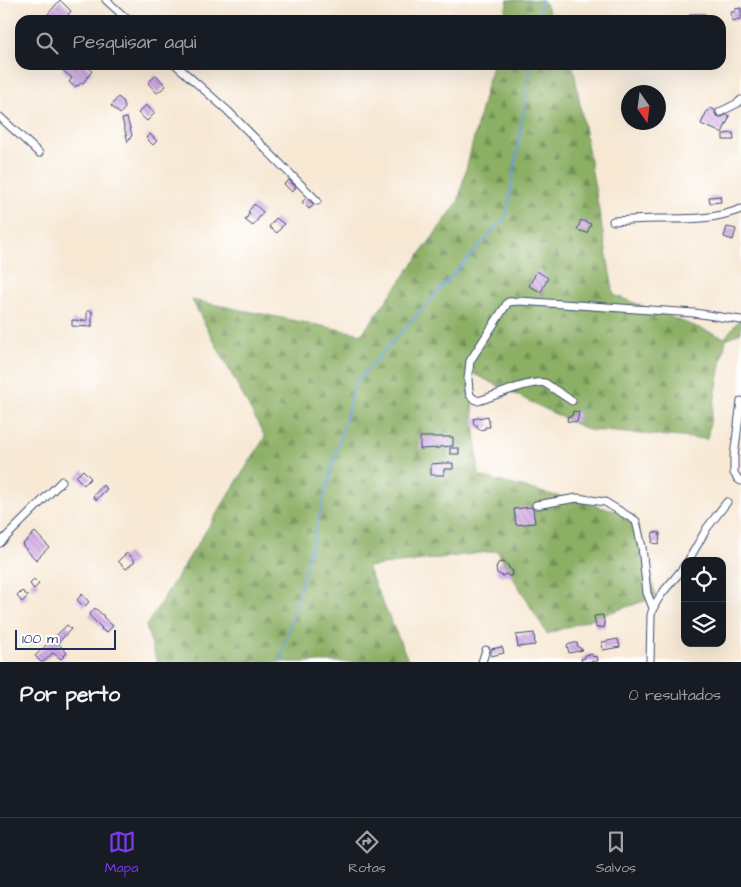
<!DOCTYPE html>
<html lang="pt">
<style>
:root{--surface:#171b24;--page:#242831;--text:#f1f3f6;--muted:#9ea1a6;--line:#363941;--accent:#7c3aed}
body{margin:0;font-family:"Architects Daughter",sans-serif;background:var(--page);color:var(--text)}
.controls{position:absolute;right:15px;bottom:15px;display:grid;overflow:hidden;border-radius:10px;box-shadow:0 5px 20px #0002}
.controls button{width:45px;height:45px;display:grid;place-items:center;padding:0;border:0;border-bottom:1px solid var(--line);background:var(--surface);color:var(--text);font:25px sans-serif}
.compass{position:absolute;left:621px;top:85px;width:45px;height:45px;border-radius:50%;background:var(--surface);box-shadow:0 5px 20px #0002;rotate:166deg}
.scale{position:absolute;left:15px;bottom:12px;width:101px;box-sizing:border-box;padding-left:5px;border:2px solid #1b2f5e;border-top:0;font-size:14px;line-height:18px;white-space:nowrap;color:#1b2f5e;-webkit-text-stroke:4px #fff;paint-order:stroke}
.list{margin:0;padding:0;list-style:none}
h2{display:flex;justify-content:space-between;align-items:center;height:65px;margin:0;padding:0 20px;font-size:21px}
h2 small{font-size:16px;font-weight:400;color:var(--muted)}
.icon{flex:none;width:28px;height:28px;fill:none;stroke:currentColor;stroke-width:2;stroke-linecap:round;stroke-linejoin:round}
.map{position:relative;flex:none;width:741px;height:662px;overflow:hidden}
.search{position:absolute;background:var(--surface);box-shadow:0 5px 20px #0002;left:15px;right:15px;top:15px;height:55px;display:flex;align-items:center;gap:12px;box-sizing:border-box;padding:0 18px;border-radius:15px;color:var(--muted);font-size:19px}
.sheet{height:155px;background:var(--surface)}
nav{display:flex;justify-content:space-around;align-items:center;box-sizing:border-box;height:70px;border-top:1px solid var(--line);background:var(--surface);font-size:14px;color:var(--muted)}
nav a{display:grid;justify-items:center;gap:2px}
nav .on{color:var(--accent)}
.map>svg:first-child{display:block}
</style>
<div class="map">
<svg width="741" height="662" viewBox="0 0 741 662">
<defs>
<pattern id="forest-firs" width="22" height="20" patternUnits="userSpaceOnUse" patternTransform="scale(1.25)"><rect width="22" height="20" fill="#8baf64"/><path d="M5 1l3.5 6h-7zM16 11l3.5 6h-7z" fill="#718f56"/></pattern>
<pattern id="building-back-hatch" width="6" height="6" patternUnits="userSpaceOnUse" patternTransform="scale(1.25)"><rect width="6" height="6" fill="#d3a9e6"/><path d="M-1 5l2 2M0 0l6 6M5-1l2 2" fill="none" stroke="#aa8abe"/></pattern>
</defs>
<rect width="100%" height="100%" fill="#fff"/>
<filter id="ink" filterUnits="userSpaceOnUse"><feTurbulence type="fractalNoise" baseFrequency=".02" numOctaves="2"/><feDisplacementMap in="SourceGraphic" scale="10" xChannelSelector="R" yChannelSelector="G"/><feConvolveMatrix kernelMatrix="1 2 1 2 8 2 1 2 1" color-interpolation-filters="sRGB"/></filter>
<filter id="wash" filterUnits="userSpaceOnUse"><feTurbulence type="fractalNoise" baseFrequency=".0096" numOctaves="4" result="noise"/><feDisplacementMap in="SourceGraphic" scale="20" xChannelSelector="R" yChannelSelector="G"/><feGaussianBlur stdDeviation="1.12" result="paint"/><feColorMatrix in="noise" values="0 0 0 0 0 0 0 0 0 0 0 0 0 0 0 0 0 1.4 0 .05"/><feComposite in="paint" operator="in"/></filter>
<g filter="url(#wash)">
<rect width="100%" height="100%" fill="#f7e8d4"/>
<!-- forest -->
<path fill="url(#forest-firs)" stroke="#536f61" d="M508,0H543L553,20H503Z
M492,65H573L614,295L725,338L741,317V332L726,339L707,439L588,430L470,372L479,476L635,516L656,597L547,634L497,551L367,567L409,662H157L146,626L265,437L192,300L362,334L458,202Z"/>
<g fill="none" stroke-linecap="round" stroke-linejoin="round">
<!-- stream -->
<path stroke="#689dd4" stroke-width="2" d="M539,20L541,0
M280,662L355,383L507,215L531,65"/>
</g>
<g id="blocks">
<!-- building -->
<path fill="url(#building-back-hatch)" d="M60,0L71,11L67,16H68L65,20H43Z
M741,8V19L732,21L731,12H735V9Z
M690,14H705V20H690Z
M66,65H85L92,71L83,83L82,82L78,86L77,85L75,87L69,82L72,78L62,70Z
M156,75L166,86L157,93L148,83Z
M118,97L123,101L125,108L120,114L111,106Z
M146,105L155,113L147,121L138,113Z
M710,108L715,110V114L718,117H722L726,115L730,116L722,133L701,124L707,111H709Z
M127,118L132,135L128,142L122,119Z
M733,133L734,140H723V134Z
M150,134L157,141L153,145L146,138Z
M289,180L296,187L292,192L284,184Z
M720,196L721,202L710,203L709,197Z
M306,198L314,205L309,209L302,202Z
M254,204L263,212L253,226L245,220L250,213L248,212Z
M276,218L284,224L277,233L269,227Z
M581,220L591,224L587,233L577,230Z
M727,227L736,229L733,240L724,237Z
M537,271L548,278L541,292L529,286Z
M87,311H92V327L72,326V320L87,321Z
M573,411L579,412L577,422L567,421L568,416H572Z
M488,416L490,427H485V429L480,430L479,429H478L477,425H474L473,419Z
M420,437H453V446L439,447V448L420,449Z
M450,448H459V454H450Z
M444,463H453V469H444V475H431V464Z
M83,470L91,478L84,485L76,477Z
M103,485L107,489L96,500L93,496Z
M531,507L533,509L535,523L516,525L514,509Z
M35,532L49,547L36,560L22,545Z
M653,532L660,533L659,544L652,543Z
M127,553L135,561L126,569L118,561Z
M503,562L508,565L509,568L513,571L510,577L506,574L502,576L497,573L496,568L498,563Z
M34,579L39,584L34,589L30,584Z
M22,591L28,596L22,602L17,596Z
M82,594L89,602L84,607L77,600Z
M95,608L104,616L103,617L113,626L106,633L101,629L102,628L89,615Z
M603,615L605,627L596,628L594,616Z
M67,625L71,629L58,643L67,653L61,659L53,653L43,662H41L35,656Z
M534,633L535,645L518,647L516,635Z
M618,639L620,647L603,650L602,642Z
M574,643H577L578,647L583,650L569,653L567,645Z
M502,647L504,653L491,656V649Z
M592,654L593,657L597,656L598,661L582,662L581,659L585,658V655Z"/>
</g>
</g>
<g filter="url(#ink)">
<use href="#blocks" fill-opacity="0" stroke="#3c4b70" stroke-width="1"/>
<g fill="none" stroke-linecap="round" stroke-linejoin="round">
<defs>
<path id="street" d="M106,0L128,20
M176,65L228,111L317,201
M720,112L738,103L741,100
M0,117L39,153
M613,221C629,220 645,219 660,219C690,219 713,220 741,209
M572,401L545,383C532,379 493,397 478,401L473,398L470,395L469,390L468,379L470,361L508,302L519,301L694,313L741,320
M741,401L734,457V473L738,479L741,481
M536,505L577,498L605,502L636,521L642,547L647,593L653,608
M0,543L62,481
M688,561L707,528L727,502
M482,662L486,650
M650,662L651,615C656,595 674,582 685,565"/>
</defs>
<!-- street casing -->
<use href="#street" stroke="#3c4b70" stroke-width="9"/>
<!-- street -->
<use href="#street" stroke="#fff" stroke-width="7"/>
</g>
</g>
</svg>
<div class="controls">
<button><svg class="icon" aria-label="locate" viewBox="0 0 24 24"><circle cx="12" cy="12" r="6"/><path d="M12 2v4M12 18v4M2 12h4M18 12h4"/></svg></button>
<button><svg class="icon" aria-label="layers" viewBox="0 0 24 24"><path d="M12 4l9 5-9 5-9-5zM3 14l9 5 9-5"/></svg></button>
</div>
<svg class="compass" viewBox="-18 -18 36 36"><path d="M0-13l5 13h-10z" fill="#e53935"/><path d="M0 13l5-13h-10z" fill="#9ea1a6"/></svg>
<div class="scale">100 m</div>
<div class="search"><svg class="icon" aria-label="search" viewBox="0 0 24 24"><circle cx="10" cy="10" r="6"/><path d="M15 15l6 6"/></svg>Pesquisar aqui</div>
</div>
<section class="sheet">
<h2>Por perto<small>0 resultados</small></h2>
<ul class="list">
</ul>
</section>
<nav>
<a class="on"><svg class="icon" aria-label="map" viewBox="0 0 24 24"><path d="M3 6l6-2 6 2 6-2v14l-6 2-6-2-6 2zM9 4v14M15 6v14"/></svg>Mapa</a>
<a><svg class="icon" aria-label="directions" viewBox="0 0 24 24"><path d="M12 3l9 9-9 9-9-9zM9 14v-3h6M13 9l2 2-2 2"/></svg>Rotas</a>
<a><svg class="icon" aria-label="saved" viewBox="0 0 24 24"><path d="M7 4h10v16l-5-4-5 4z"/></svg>Salvos</a>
</nav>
